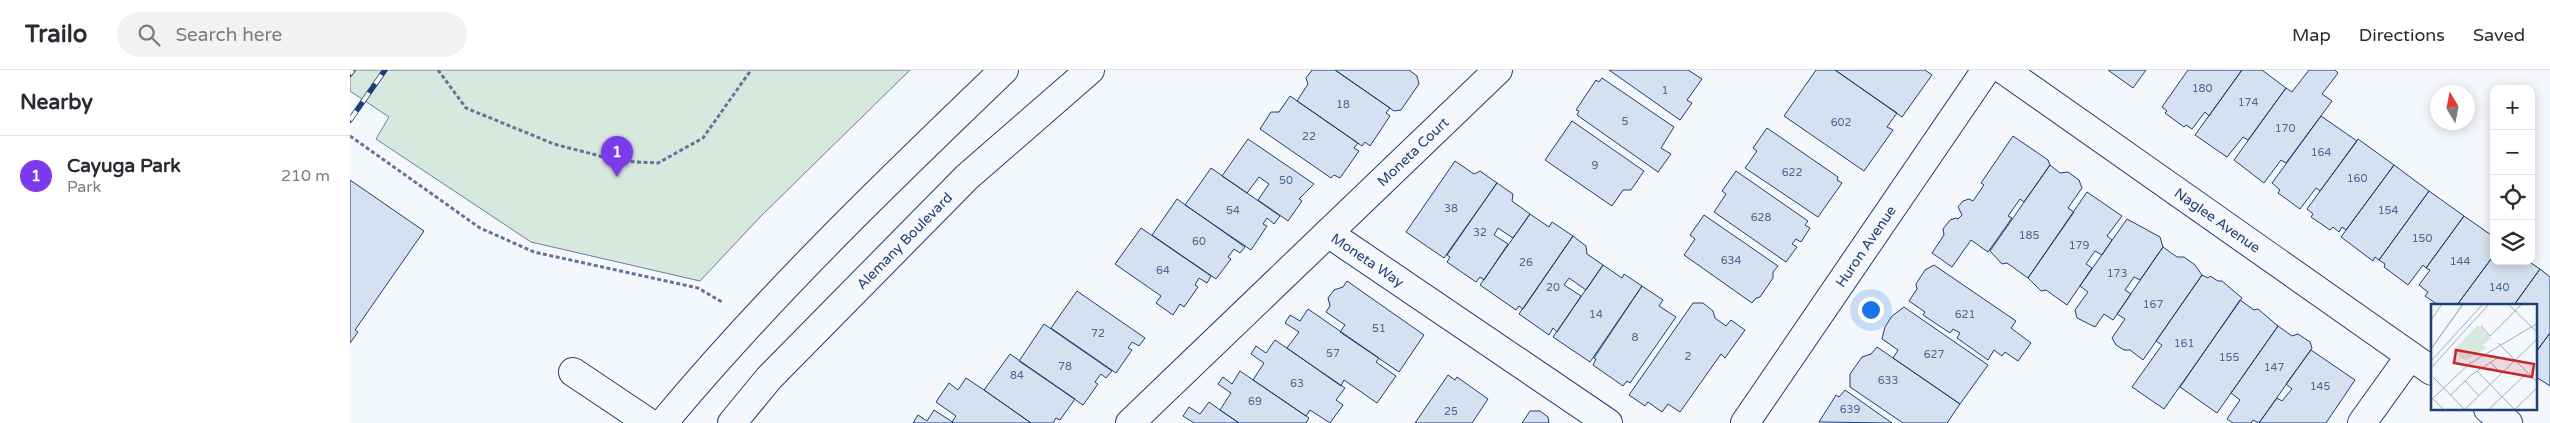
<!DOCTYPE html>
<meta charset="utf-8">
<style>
:root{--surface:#fff;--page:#f2f2f3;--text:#2b2b33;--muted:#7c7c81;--line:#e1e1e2;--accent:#7c3aed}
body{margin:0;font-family:"Varela Round",sans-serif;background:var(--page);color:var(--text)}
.controls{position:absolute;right:15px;top:15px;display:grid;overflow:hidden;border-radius:10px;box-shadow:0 2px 12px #0003}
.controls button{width:45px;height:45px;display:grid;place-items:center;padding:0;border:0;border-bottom:1px solid var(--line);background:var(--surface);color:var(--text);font:25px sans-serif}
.compass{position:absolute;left:2080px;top:15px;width:45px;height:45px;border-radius:50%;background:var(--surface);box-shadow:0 2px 12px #0003;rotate:350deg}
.you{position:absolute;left:1520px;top:239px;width:18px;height:18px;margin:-12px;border:4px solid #fff;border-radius:50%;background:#1a73e8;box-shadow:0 0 0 8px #1a73e833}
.badge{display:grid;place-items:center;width:32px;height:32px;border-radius:50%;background:var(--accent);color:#fff;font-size:16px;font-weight:700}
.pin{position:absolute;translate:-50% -41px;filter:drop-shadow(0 1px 2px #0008)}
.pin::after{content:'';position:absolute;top:26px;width:18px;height:15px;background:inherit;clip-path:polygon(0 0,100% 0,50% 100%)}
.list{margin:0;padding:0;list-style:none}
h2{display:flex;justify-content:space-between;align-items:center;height:65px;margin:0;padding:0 20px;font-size:21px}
h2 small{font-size:16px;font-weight:400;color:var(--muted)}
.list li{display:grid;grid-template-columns:32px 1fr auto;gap:15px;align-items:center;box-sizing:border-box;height:80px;padding:0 20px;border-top:1px solid var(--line)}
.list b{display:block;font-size:19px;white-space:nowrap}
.list p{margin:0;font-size:16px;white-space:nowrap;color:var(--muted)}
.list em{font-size:16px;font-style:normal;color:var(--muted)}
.icon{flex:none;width:28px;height:28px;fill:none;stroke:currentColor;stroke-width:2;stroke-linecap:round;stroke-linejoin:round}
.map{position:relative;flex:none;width:2200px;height:353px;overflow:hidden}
header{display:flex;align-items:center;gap:30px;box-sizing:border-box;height:70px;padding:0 25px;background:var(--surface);border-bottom:1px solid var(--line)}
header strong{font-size:24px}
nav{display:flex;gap:28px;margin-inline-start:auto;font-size:18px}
.search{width:350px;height:45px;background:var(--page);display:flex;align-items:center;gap:12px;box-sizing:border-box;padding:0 18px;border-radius:28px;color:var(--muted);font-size:19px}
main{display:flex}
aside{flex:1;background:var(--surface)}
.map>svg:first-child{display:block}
</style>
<header>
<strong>Trailo</strong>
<div class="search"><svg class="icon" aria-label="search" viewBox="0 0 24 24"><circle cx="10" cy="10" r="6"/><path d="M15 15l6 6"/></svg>Search here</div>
<nav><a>Map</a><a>Directions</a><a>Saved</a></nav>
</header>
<main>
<aside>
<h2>Nearby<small></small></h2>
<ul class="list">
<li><span class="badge">1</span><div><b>Cayuga Park</b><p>Park</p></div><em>210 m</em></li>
</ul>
</aside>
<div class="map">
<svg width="2200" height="353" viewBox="0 0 2200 353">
<rect width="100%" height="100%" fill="#f4f7fb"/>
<!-- green -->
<path fill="#d7e8df" stroke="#687fa3" d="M0,0H560L411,146L350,211L181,172L26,69L39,47L0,21Z"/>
<!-- building -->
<path fill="#d5e0f0" stroke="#1d3f73" d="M962,0H985L1040,38L1036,43L1040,46L1020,76L1015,72L1012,76L947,31L958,14L956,8Z
M985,0H1059L1067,6L1069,14L1051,40L1044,41Z
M1259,0H1338L1352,9L1337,30L1342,33L1330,50Z
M1466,0H1485L1547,43L1537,57L1543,60L1514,101L1434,46Z
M1485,0H1575L1582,5L1552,47Z
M1758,0H1796L1783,18Z
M1838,0H1892L1859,46L1855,42L1842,59L1836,55L1834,57L1815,43L1817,41L1812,37Z
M1892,0H1912L1936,18L1898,70L1893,67L1877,87L1845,65Z
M1959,0H1985L1988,3L1972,24L1982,31L1936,93L1931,90L1914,113L1884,90L1936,18L1942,22Z
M1252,8L1324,57L1311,78L1321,84L1308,102L1227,45L1229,41L1226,40L1246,10L1249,12Z
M940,26L1008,73L1004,78L1009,81L990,108L984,105L981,108L910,59L921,42H929Z
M1971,46L2007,71L1970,121L1966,118L1950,139L1928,123L1930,120L1922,113Z
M1222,51L1294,101L1281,120H1273L1262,136L1195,90Z
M1417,58L1488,107L1487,110L1492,113L1468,147L1395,98L1407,81L1403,78Z
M1663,66L1698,90L1700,95L1674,132L1670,129L1658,146L1662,148L1638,182L1621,170L1602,197L1582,183L1594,165L1593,159L1600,150L1606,148L1608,149L1612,145L1608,137L1613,131L1619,129L1623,131L1634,115L1631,113Z
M898,69L964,114L949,129L952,131L938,151L908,130L919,114L909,107L897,123L872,106Z
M2008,69L2044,95L1996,160L1992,157L1989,162L1983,157L1980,160L1961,147L1963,144L1957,139Z
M1105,91L1124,104L1130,101L1147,113L1094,188L1056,162Z
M1700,95L1710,103L1718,102L1729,110L1732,118L1718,138L1724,142L1678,208L1657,193L1652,194L1640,181Z
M2044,95L2079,121L2029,190L2025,187L2023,191L1991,167Z
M861,98L930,146L924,154L917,148L913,154L917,156L901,180L835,135Z
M1386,101L1458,151L1455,155L1460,158L1451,172L1446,169L1442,174L1447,177L1436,192L1364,142L1376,124L1372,121Z
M0,110L74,161L5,260L8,262L0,273Z
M1147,113L1163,124L1162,131L1180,144L1163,168L1148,158L1144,165L1158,174L1134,210L1130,207L1126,212L1097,192L1100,187L1097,185Z
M2079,121L2114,146L2076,198L2073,195L2058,215L2034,197L2035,194L2029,190Z
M1737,122L1772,146L1757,166L1762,170L1752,185L1745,181L1736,194L1742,198L1717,235L1696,220L1691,221L1678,208Z
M827,129L895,177L890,183L884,179L878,187L881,189L866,209L802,165Z
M1180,144L1199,157L1202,152L1223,166L1173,239L1169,236L1166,240L1130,215Z
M1354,145L1428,196L1423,202V208L1410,227L1406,228L1402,233L1334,185L1345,169L1340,165Z
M2114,146L2144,167V185L2107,235H2088L2075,226L2078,222L2069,215L2080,200L2076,198Z
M1777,149L1810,167L1813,177L1790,210L1784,207L1775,220L1781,224L1763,250L1754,244L1745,257L1727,248L1725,240L1738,222L1730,216Z
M791,158L861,206L857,213L849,208L845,215L848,217L834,237L830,234L823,245L806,233L811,226L765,194Z
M1223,166L1236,176L1237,184L1253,195L1236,220L1219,208L1214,215L1231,226L1207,262L1203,258L1199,265L1169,244Z
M1813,177L1827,187H1834L1845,195L1852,205L1793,290L1780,280H1774L1766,275L1762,268L1775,249L1767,244Z
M2144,185V191H2178L2190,199L2164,235H2107Z
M1253,195L1272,208L1274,204L1292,216L1240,292L1203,267Z
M1584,195L1666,251L1661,258L1681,273L1668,291L1655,282L1652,286L1644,280L1638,290L1607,268L1610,263L1603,259L1600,263L1573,245L1575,242L1559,231L1567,219L1566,214L1575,200Z
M2190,199L2200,207V263L2186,282V235H2164Z
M1852,205L1858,208L1860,206L1868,211H1872L1892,228L1814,339L1782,317L1812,275L1806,271Z
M997,211L1074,265L1049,302L990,262L995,255L976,242L980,236L978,228L984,220L993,217Z
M1292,216L1313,230L1309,236L1326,247L1280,313L1277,311L1273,316L1243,295L1246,289L1244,288Z
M727,221L795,268L789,276L782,272L778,278L782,280L766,303L701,258Z
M1890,230L1904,240L1908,239L1928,256L1867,343L1830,317Z
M1343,233H1353L1363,241L1365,248L1376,256L1381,250L1395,260L1375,288L1371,284L1330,342L1318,334L1312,342L1298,332L1295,336L1279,325Z
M1554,237L1638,295L1610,334L1543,288L1548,280L1532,269L1535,257L1542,246Z
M958,239L1029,288L1026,292L1046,306L1027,333L994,310L991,316L937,278L949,262L935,253L940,245L950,251Z
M694,254L762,301L756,308L751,304L745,312L748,314L733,335L669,291Z
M1928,256L1942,266L1948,264L1960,272L1962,278L1909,353L1903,350L1901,353H1883L1877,349L1890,330L1881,323Z
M2200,263V316L2186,307V282Z
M925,270L995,318L986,330L993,335L980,353L960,340L956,346L903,310L914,293L901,284L906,276L916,283Z
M1527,277L1610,334L1597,353H1553L1500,317V304L1512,287L1521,284Z
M1961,280L2005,310L1976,353H1909L1927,328L1932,331L1942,319L1936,314Z
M660,284L725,329L710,350L706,348L703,353H681L634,320Z
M890,301L959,348L956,353H889L870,340L881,323L868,314L873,307L882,314Z
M1098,305L1105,310L1107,307L1138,329L1122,353H1065Z
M616,308L634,320L681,353H604L602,352L606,346L586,332L599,313L608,320Z
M1495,320L1542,353L1469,352L1486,325L1489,327Z
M859,332L870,340L889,353H844L833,346L839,337L850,344Z
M584,340L604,353H563L568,345L577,351Z
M1180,341H1190L1198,347L1199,353H1172Z"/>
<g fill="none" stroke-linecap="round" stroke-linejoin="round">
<defs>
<g id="minor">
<path id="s1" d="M1654,0L2082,301"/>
<path id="s2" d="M978,163L1258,353"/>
<path d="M223,302L299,353"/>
<path d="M2138,339L2158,353"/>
<path id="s3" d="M780,353L1148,0"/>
<path id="s4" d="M1395,353L1636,0"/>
<path d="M2012,353L2060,286"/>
</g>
<g id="major">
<path d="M313,353C418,227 535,114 654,0"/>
<path id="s5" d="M382,353L419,308L617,107L740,0"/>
</g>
</defs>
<!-- minor casing -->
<use href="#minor" stroke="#1d3f73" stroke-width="30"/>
<!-- major casing -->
<use href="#major" stroke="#1d3f73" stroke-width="30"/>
<!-- path -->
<path stroke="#5e769c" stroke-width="3" stroke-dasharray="4 2.5" stroke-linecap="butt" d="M88,0L116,38L204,74L269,91L308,93L353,68L401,0
M0,66L130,158L184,182L348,218L372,232"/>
<!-- minor -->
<use href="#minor" stroke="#f4f7fb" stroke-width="28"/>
<!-- major -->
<use href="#major" stroke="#f4f7fb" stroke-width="28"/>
<defs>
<path id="rail" d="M0,4L3,0
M0,50L35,0"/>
</defs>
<!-- rail casing -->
<use href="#rail" stroke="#1d3f73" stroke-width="5.5"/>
<!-- rail -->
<use href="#rail" stroke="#f4f7fb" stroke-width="4" stroke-dasharray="11" stroke-linecap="butt"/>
</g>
<g text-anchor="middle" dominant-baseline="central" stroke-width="4" stroke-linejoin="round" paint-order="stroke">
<!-- number labels -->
<g font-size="11" fill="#4b6792">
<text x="1852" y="18">180</text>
<text x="1315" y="20">1</text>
<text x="1898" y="32">174</text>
<text x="993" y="34">18</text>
<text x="1275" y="51">5</text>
<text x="1491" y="52">602</text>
<text x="1935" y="58">170</text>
<text x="959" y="66">22</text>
<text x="1971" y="82">164</text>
<text x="1245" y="95">9</text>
<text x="1442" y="102">622</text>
<text x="2007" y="108">160</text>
<text x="936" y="110">50</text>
<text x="1101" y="138">38</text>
<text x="883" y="140">54</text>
<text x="2038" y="140">154</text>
<text x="1411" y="147">628</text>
<text x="1130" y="162">32</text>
<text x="1679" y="165">185</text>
<text x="2072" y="168">150</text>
<text x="849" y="171">60</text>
<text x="1729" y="175">179</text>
<text x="1381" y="190">634</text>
<text x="2110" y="191">144</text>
<text x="1176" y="192">26</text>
<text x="813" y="200">64</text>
<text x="1767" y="203">173</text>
<text x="1203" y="217">20</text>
<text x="2149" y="217">140</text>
<text x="1803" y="234">167</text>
<text x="1246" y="244">14</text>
<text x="1615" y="244">621</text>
<text x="1029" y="258">51</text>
<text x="748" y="263">72</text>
<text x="1285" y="267">8</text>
<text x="1834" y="273">161</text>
<text x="983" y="283">57</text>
<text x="1584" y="284">627</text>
<text x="1338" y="286">2</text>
<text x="1879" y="287">155</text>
<text x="715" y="296">78</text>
<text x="1924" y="297">147</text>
<text x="667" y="305">84</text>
<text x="1538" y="310">633</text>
<text x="947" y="313">63</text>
<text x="1970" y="316">145</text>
<text x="905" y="331">69</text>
<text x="1500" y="339">639</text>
<text x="1101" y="341">25</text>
</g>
<!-- street labels -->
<g font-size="14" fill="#1d3f73" stroke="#f4f7fb">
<text stroke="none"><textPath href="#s3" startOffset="392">Moneta Court</textPath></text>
<text stroke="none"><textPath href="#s1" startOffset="261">Naglee Avenue</textPath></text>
<text stroke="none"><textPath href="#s5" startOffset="251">Alemany Boulevard</textPath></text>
<text stroke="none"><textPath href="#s4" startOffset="214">Huron Avenue</textPath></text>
<text stroke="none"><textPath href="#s2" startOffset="48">Moneta Way</textPath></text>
</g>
</g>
<!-- overview -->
<g transform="translate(2081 234)">
<rect width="106" height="106" fill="#f4f7fb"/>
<path d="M47,21L60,34L52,41L55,44L36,56L30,54L23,46Z" fill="#d7e8df"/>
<path fill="none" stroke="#9eadc5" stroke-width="1" d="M77,0L107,29M0,16L11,0M50,22L59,32L91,0M67,39L107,79M0,45L32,0M0,45L32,0M0,57L52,0M59,58L70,69M0,64L58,0M46,67L84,106M2,73L34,106M34,77L48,92M20,91L40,71L68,53M2,95L13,106M0,96L38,60L107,19M33,106L107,34M57,106L96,69M83,106L107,83"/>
<path fill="#c62828" fill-opacity="0.15" stroke="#c62828" stroke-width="2.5" d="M25,46L103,60L101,73L23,59Z"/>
<rect width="106" height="106" fill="none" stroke="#1d3f73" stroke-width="2.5"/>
</g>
</svg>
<div class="controls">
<button>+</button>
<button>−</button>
<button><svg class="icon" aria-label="locate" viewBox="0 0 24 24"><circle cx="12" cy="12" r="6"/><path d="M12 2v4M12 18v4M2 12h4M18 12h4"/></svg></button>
<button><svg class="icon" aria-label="layers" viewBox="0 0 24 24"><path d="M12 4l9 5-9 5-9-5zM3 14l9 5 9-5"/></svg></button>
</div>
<svg class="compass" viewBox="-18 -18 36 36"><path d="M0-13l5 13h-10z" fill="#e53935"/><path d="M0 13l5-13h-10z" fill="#7c7c81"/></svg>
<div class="you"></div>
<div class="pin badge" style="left:267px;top:107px">1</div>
</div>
</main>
